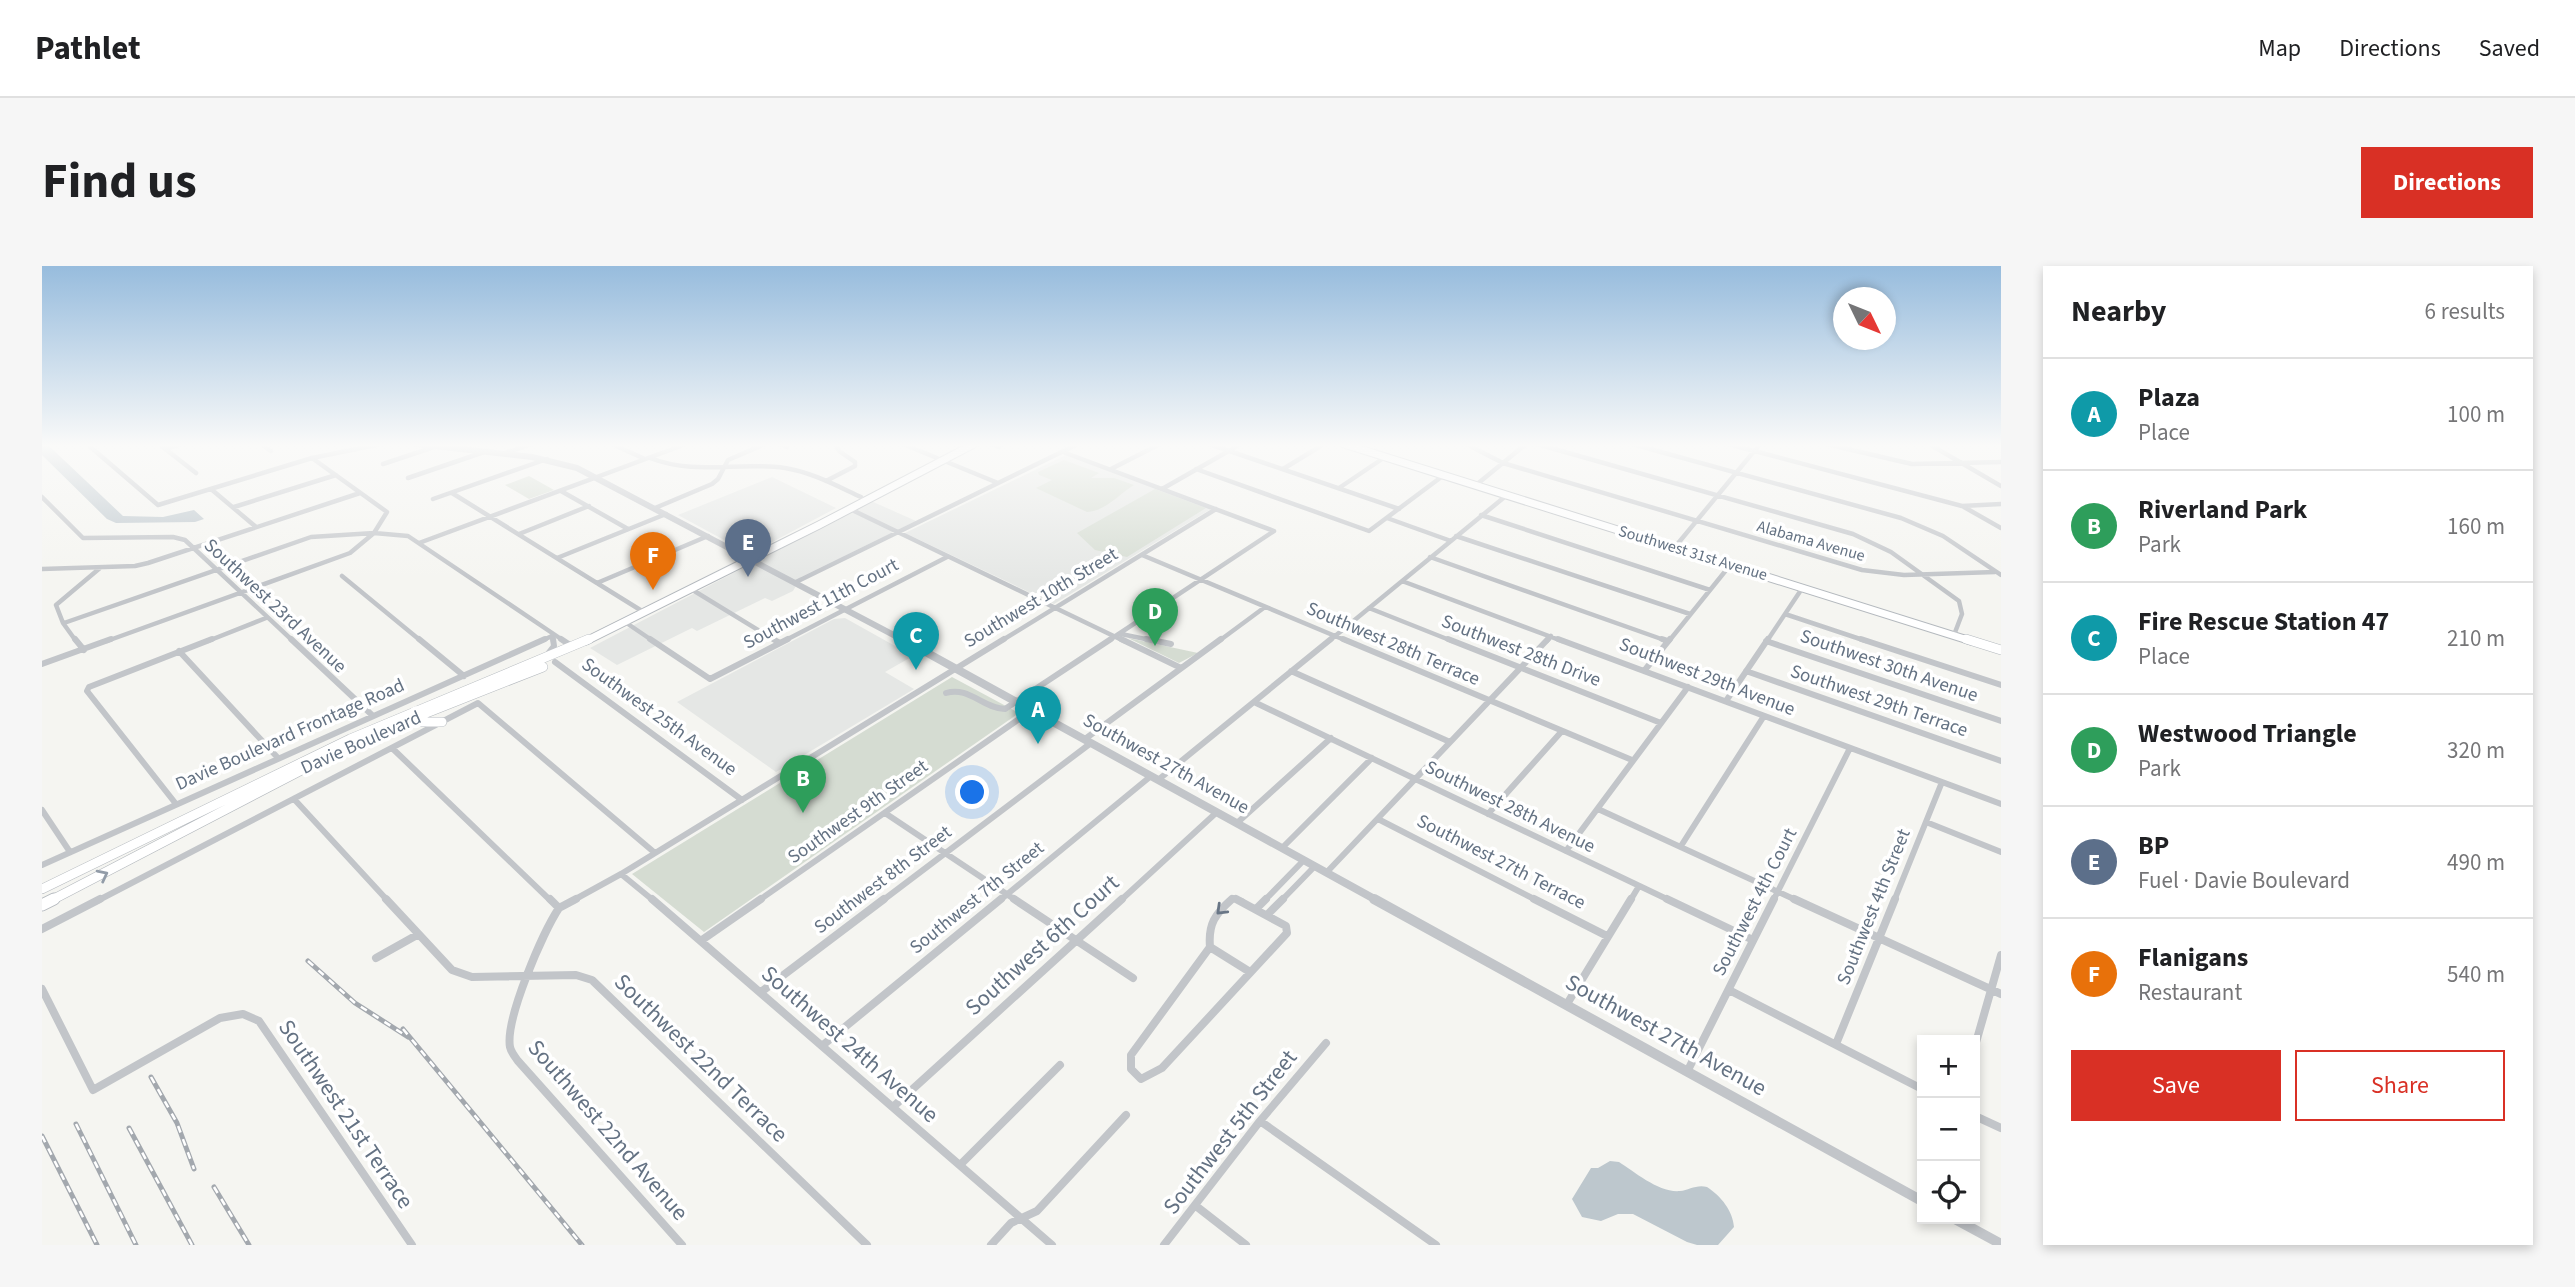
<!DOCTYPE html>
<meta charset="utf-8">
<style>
:root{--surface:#fff;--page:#f6f6f6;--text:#202124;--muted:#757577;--line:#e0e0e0;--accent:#d93025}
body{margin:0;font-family:"Source Sans 3",sans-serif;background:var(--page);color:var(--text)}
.controls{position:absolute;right:21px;bottom:21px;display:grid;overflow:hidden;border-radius:0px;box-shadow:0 4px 10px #0003}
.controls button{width:63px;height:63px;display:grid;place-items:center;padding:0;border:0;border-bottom:2px solid var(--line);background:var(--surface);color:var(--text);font:35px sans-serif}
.compass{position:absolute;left:1791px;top:21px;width:63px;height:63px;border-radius:50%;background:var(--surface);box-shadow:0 4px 10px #0003;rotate:133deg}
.you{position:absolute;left:931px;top:527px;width:24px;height:24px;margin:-18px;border:5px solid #fff;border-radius:50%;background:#1a73e8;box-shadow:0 0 0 10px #1a73e833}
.badge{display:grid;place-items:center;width:46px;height:46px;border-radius:50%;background:var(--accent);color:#fff;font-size:23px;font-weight:700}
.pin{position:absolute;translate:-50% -58px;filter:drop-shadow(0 2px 4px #0008)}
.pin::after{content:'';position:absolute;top:37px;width:24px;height:21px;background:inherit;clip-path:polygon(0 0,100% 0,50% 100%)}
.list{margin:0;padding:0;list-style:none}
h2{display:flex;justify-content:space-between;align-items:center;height:91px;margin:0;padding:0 28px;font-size:30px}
h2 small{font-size:23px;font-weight:400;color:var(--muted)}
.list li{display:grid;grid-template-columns:46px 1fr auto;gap:21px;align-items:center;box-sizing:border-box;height:112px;padding:0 28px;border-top:2px solid var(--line)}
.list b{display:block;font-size:26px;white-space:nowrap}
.list p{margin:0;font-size:23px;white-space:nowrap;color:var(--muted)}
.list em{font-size:23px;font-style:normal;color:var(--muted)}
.actions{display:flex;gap:14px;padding:21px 28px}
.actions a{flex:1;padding:16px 0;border:2px solid var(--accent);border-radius:0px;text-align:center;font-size:24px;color:var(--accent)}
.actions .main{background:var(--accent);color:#fff}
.icon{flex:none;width:38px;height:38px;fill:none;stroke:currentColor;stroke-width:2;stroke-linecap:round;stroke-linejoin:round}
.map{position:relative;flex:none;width:1959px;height:979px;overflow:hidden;border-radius:0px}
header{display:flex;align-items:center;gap:42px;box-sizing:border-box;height:98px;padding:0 35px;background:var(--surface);border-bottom:2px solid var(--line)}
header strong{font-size:33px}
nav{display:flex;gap:38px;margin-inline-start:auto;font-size:24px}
.intro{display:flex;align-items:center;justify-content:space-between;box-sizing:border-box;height:168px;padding:0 42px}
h1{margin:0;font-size:49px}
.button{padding:18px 32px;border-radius:0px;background:var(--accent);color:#fff;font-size:24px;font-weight:700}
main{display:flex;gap:42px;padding:0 42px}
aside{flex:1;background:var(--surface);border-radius:0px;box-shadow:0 4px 10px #0003}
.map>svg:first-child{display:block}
</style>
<header>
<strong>Pathlet</strong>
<nav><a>Map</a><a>Directions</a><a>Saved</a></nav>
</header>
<div class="intro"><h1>Find us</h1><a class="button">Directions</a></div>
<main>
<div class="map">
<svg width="1959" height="979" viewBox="0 0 1959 979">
<rect width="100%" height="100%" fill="#f5f5f1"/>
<!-- built -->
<path fill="#e5e7e5" d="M1024,189L1169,243L1012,338L863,267Z
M730,211L794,242L708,288L636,249Z
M829,235L874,255L759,311L751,325L730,335L723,332L655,365L650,362L575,399L548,382Z
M803,352L871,390L843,406L872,423L734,506L635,436L792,353Z"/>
<!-- green -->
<path fill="#d5dcd2" d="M1022,194L1057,207L1049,212H1072L1092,219C1077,228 1064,245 1045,246L994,222L1010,214L997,209L996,206Z
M487,210L512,224L487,233L463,219Z
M1113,223L1164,242L1085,291L1053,284L1035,267Z
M1086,372L1156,387L1137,397Z
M910,411L977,447L662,666L590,608Z"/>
<!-- water -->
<path fill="#bdc7cd" d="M0,178H5L81,250L121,251L152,244L162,253L153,256L74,257L65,253L0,189Z
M1568,895L1577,896C1593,906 1617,927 1638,925C1647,924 1655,918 1665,921C1679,930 1691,945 1692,961L1676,979H1655L1645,976L1591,948H1576L1559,955L1540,951L1530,933L1549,902H1556Z"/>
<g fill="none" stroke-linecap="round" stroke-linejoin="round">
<defs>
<path id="secondary-far2" d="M1302,178L1929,375
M544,375L777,259L932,178"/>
<path id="secondary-far1" d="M1924,373L1959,384
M373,456H400
M0,623L308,473L547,373
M8,635L275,496L369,453L501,401"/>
<path id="secondary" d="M0,639L12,633"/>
</defs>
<!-- secondary-far2 casing -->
<use href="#secondary-far2" stroke="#b4b9be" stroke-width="9"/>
<!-- secondary-far1 casing -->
<use href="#secondary-far1" stroke="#b4b9be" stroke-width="10"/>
<!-- secondary casing -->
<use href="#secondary" stroke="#b4b9be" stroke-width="13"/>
<!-- minor-far2 -->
<path stroke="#c2c5c9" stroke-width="4.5" d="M45,178L116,239L270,192L339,178
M117,178L154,207
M219,178L229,185
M738,178L745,181
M861,178L895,192
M949,178L957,181
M1167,178L1357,243
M1424,178L1461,197L1820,304L1862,309L1953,306
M1495,178L1811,268L1849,286L1917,335L1920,348L1912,369
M1590,178L1859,252L1901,270L1959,309
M1686,178L1920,240L1959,238
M1784,178L1870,198L1959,196
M1887,178L1959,220
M572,179L603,193
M409,182L421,178
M123,183L140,178
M1021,186L1232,265
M463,187L490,178
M270,192L345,246L332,267L366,270L522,375
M608,192C655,210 695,195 743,202C769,206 795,220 819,231
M900,194L956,217
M341,198L392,181
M1069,203L1118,178
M1154,203L1327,265L1402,209
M1241,203L1282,178
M366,212L442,186
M784,215L813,200V196L797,185L793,178
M1434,219L1484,178
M1297,222L1343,191
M169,223L214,261
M1120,223L1199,178
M519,225L586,263
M410,227L600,345
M0,231L41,272L131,271L143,274L251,375
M391,233L505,193
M192,241L294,209
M1922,241L1959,262
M613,242L670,218L676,213L686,194L723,178
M808,243L1082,375
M1439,249L1668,324
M1345,252L1409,275
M477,268L547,240
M1414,270L1648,348
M377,277L644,178
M1633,281L1718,178
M1100,289L1305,375
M1388,291L1625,375
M515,292L624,248
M0,303L93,300L106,297L318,227
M300,310L379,375
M1360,315L1520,375
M754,316L1036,178
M555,317L666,270
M649,323L734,375
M1327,342L1410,375
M1743,348L1824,375
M22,357L269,271L332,267
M586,358L611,375
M1079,368L1113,375
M510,370L511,375
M34,375L21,357L14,339L58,302
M65,375L308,287L332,267
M166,375L224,352
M499,375L510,370
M742,375L905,291
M959,375L1174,243
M1066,375L1232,265
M1177,375L1223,341
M1287,375L1465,229
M1505,375L1509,370
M1627,375L1689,298
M1725,375L1761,321"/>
<!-- minor-far1 -->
<path stroke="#c2c5c9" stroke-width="6" d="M33,373L42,384
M249,373L330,449
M377,373L422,410
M519,373L531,381
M608,373L668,413L746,373
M731,373L738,377
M1079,373L1139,402
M1104,373L1129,378
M1301,373L1590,494
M1406,373L1619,457
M1516,373L1959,538
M1620,373L1626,375
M1819,373L1959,419
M1724,375L1959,455
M137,385L236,492
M505,389L512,380L511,373
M513,396L700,534
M0,398L69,373
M1249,405L1408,476
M1602,405L1628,373
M1704,405L1959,495
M904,427C927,420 940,442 963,443L1069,373
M1684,435L1726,373
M1212,436L1629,635
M1043,473L1179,373
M350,482L509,635
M1116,514L1289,373
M252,533L346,635
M134,538L45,425L47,421L170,373
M1556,543L1756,635
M0,544L28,586
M843,547L975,635
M1446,548L1520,465
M1336,553L1496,635
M1884,556L1959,586
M1195,557L1289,472
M1639,580L1722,450
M1240,582L1330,492
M1524,585L1646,421
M0,599L503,373
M1285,606L1506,373
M579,608L612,635
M55,635L436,437L613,587
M530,635L579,608L962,373
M716,635L990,444
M840,635L1049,477
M957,635L1109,510
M1078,635L1175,546
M1188,635L1191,632L1200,635
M1222,635L1262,594
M1239,635L1273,600
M1588,635L1597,620
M1731,635L1808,482
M1852,635L1900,516"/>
<!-- minor -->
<path stroke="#c2c5c9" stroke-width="8" d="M344,633L410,704L430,711L534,709L550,714L825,979
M508,633L517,642C501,666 463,753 468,781C469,786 473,791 476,795L640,979
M610,633L1010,979
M972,633L1091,712
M1190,633C1173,648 1166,658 1168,681L1089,789V803L1099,813L1120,802L1245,667L1244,660L1194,633
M1492,633L1565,670
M1625,633L1711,674
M1752,633L1959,728
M517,642L534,633
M1215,642L1224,633
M1226,648L1241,633
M0,663L58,633
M660,674L719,633
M1168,681L1208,706
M334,692L375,669
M0,723L51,824L178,752L201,748L217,755L370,979
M1687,724L1880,823
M719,726L842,633
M1525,738L1589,633
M1794,778L1853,633
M781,779L959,633
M1933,780L1959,689
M1646,804L1732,633
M852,840L1080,633
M1933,850L1959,862
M1218,855L1394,979
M918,899L1018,799
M1154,940L1204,979
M949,979L969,957L995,945L1084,849
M1122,979L1218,855L1284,777"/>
<!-- tertiary-far2 -->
<path stroke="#c2c5c9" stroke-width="6" d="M374,178L490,191L535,202L863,375"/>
<!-- tertiary-far1 -->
<path stroke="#c2c5c9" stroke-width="8" d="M860,373L1336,635"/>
<!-- tertiary -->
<path stroke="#c2c5c9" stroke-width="10" d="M1332,633L1880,935
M1913,953L1959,978"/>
<!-- secondary-far2 -->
<use href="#secondary-far2" stroke="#fff" stroke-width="7"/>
<!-- secondary-far1 -->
<use href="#secondary-far1" stroke="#fff" stroke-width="9"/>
<!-- secondary -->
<use href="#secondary" stroke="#fff" stroke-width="11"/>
<defs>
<path id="rail" d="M266,695L313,737L366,771
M361,763L540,979
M109,811L135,857L152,903
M34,858L94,979
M87,862L150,979
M0,870L55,979
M172,921L207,979"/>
</defs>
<!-- rail casing -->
<use href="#rail" stroke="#a3a8ae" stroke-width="5"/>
<!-- rail -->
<use href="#rail" stroke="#fff" stroke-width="2.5" stroke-dasharray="7" stroke-linecap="butt"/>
</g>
<!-- one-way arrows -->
<defs><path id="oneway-chevron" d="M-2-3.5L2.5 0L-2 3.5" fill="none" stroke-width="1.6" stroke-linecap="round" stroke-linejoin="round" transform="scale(1.75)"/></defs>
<use stroke="#929ca8" href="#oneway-chevron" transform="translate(61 609) rotate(-27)"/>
<use stroke="#697686" href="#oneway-chevron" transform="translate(1179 644) rotate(136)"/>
<!-- sky -->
<linearGradient id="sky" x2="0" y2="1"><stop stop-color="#97bcdd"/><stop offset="0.57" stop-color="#fafaf9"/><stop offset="1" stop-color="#fafaf9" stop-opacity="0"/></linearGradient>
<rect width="1959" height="315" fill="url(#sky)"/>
<g text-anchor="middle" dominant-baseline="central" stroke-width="7" stroke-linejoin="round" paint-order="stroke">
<!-- far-street labels -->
<g font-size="16" fill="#647283" stroke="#fff">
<text transform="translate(1769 275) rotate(16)">Alabama Avenue</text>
<text transform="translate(1651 287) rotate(17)">Southwest 31st Avenue</text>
</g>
<!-- street labels -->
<g font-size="19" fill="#647283" stroke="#fff">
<text transform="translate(999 332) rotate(-31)">Southwest 10th Street</text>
<text transform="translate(779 338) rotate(-28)">Southwest 11th Court</text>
<text transform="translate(233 340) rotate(43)">Southwest 23rd Avenue</text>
<text transform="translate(1351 378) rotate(23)">Southwest 28th Terrace</text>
<text transform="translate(1479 385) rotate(21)">Southwest 28th Drive</text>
<text transform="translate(1847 400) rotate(19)">Southwest 30th Avenue</text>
<text transform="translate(1665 411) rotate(21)">Southwest 29th Avenue</text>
<text transform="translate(1837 435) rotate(19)">Southwest 29th Terrace</text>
<text transform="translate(617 451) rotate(36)">Southwest 25th Avenue</text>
<text transform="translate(248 469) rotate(-24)">Davie Boulevard Frontage Road</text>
<text transform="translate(319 477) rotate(-24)">Davie Boulevard</text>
<text transform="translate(1124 498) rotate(29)">Southwest 27th Avenue</text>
<text transform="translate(1468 541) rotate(26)">Southwest 28th Avenue</text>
<text transform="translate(816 546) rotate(-35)">Southwest 9th Street</text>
<text transform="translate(1459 596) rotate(27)">Southwest 27th Terrace</text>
<text transform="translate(841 614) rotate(-37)">Southwest 8th Street</text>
<text transform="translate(935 632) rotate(-39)">Southwest 7th Street</text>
<text transform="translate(1713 636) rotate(-63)">Southwest 4th Court</text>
<text transform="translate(1832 641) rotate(-68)">Southwest 4th Street</text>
</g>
<!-- near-street labels -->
<g font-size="23" fill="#647283" stroke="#fff">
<text transform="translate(1000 679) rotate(-42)">Southwest 6th Court</text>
<text transform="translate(1624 769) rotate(29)">Southwest 27th Avenue</text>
<text transform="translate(808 778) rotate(41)">Southwest 24th Avenue</text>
<text transform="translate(659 792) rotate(44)">Southwest 22nd Terrace</text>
<text transform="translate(304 848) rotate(56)">Southwest 21st Terrace</text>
<text transform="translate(566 864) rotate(49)">Southwest 22nd Avenue</text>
<text transform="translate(1188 866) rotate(-52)">Southwest 5th Street</text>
</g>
</g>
</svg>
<div class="controls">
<button>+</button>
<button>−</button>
<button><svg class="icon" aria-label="locate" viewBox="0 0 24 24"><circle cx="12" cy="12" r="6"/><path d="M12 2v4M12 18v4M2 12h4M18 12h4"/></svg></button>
</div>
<svg class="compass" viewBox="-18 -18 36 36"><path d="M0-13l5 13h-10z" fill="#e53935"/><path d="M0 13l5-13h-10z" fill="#757577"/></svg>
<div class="you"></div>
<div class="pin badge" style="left:996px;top:478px;background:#0f9aa8">A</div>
<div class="pin badge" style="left:761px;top:547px;background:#2e9e5b">B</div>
<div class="pin badge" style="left:874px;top:404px;background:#0f9aa8">C</div>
<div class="pin badge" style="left:1113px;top:380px;background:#2e9e5b">D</div>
<div class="pin badge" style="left:706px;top:311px;background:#5c6f8a">E</div>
<div class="pin badge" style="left:611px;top:324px;background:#e8710a">F</div>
</div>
<aside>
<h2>Nearby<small>6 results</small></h2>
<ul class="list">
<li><span class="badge" style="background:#0f9aa8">A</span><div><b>Plaza</b><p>Place</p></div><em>100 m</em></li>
<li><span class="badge" style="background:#2e9e5b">B</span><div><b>Riverland Park</b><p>Park</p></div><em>160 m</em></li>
<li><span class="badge" style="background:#0f9aa8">C</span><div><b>Fire Rescue Station 47</b><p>Place</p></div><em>210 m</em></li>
<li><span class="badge" style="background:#2e9e5b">D</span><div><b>Westwood Triangle</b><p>Park</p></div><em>320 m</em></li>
<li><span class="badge" style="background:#5c6f8a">E</span><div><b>BP</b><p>Fuel · Davie Boulevard</p></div><em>490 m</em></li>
<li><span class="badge" style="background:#e8710a">F</span><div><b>Flanigans</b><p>Restaurant</p></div><em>540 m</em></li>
</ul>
<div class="actions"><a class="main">Save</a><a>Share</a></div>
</aside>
</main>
